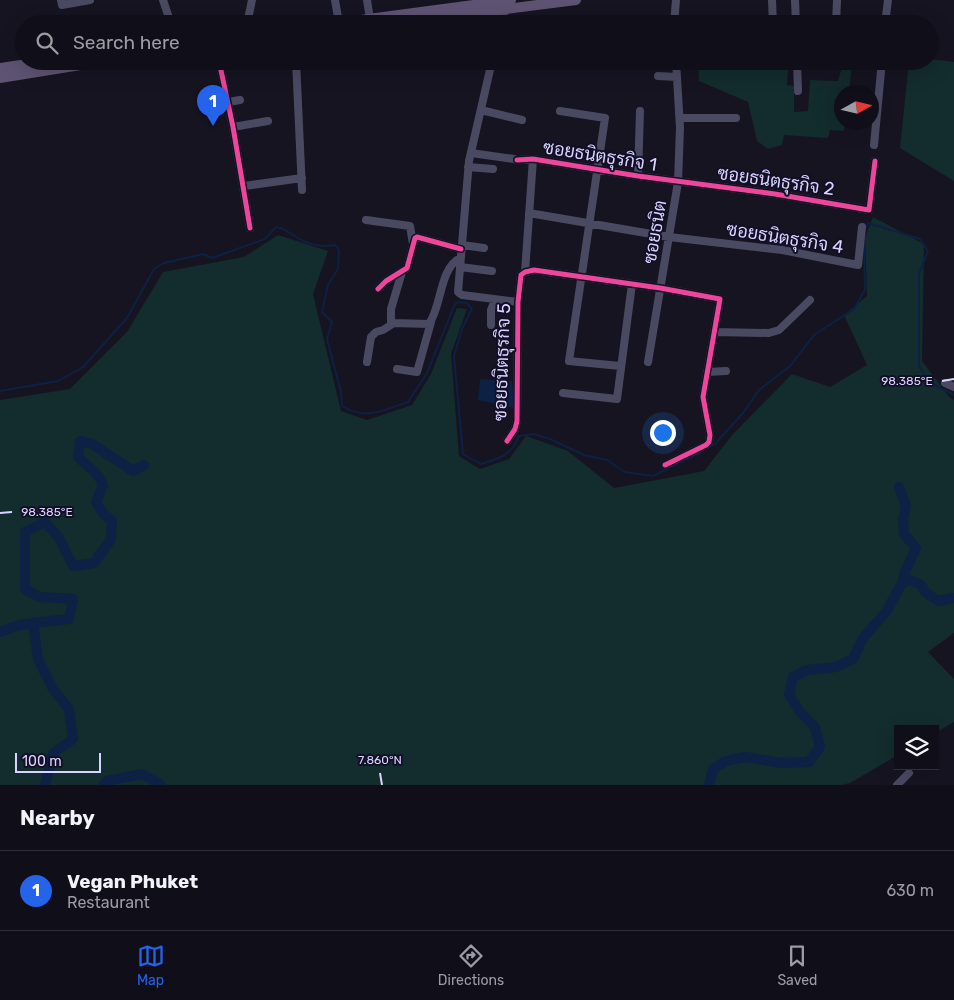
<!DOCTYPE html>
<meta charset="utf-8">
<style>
:root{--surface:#100f19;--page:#1e1d26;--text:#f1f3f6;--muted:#9c9ca2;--line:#302f38;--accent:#2563eb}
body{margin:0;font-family:Rubik,Sarabun,sans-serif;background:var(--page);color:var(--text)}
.controls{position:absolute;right:15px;bottom:15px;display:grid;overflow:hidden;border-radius:0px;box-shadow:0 5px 20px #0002}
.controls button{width:45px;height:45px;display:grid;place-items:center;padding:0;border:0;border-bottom:1px solid var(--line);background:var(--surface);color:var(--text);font:25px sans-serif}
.compass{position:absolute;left:834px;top:85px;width:45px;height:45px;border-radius:50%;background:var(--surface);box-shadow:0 5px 20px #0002;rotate:82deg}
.scale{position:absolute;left:15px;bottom:12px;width:86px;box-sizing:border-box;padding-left:5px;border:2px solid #d9d4ff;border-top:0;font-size:14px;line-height:18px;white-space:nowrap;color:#d9d4ff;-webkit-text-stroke:4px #130f26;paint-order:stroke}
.you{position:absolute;left:662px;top:432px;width:18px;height:18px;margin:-12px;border:4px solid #fff;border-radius:50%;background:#1a73e8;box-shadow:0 0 0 8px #1a73e833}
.badge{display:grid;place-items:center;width:32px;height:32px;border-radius:50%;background:var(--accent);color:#fff;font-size:16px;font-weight:700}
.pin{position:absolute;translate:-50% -41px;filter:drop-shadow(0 1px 2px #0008)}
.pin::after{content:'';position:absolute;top:26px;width:18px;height:15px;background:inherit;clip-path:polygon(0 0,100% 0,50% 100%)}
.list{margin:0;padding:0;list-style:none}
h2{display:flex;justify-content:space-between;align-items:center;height:65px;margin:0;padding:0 20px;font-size:21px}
h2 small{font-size:16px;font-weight:400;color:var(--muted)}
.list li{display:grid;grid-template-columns:32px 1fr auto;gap:15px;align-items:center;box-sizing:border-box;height:80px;padding:0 20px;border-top:1px solid var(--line)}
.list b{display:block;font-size:19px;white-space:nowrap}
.list p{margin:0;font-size:16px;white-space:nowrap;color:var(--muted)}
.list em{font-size:16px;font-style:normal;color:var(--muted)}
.icon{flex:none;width:28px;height:28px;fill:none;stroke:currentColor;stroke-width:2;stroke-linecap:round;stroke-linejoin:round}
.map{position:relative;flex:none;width:954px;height:785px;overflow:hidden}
.search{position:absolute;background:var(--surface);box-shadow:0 5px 20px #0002;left:15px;right:15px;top:15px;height:55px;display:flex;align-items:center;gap:12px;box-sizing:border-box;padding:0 18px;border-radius:28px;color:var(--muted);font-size:19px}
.sheet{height:145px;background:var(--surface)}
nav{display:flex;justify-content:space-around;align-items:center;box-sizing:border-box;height:70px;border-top:1px solid var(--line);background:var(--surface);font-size:14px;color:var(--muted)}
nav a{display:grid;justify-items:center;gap:2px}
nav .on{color:var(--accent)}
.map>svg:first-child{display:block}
</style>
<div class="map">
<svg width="954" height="785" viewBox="0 0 954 785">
<rect width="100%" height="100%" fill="#161421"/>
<!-- green -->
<path fill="#132c2d" d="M930,59L954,62V181L900,148L909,61H930Z
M698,61H778V68H788L787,85L794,86V112L808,111L810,80L838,81L843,63L852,64L849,92H842V122L845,123L844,131L830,130L828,138L784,135L782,145L768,149L757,141L748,102L699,81Z
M873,217L924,244L922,361L950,398L954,400V633L928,652L954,679V722L935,733V729H898V755L850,783L841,785H0V400L70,389L127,332L163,272L244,257L278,235L328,251L313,294L341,411L367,420L412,405L431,374L457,308L467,309L451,354L459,456L480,469L509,459L526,436L568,451L614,488L704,471L733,434L792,374L830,387L867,365L844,315L867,296L865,238Z"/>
<!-- water -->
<path fill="#0d2144" d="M480,379L512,381L514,408L478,400Z"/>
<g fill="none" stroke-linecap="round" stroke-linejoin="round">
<!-- stream -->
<path stroke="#0d2144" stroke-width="2" d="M865,229L868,223L920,239L928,251L919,274V366L929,382L954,395
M0,391L58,381L83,367L127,318L154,269L164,263L203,254L212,258L265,239L276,227C284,228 289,233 295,236C306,244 322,248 335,245L339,250L338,269L328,285L322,312L332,322L327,339L341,392L342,406C367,421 383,410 408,402L427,373L454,306L457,302L467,303L472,309L462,329L454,356L463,454L481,464C500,458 511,456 519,436L534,434L550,439L584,455L607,460L625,472L653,476L701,452
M707,448L715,444L743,413L759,390L790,366L814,335L854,309L865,290L864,244"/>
<!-- river -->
<path stroke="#0d2144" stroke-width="10" d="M899,487L906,506L903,519L904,534L916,548L905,572L902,583
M0,632L19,625L33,623
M45,785L53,753L73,739L69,709L53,689L38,659L33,623L69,619L73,599L40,597L25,589V532L45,522L59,538L73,566L94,563L111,539L112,521L103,513L96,502L103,485C99,473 87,466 78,457L80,441L92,444L133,471L144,465
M103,785L107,781L142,774L161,785
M709,785L713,769L726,761L745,757L781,763L809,762L820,747L815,727L799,711L789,694L793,677L807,670L836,667L853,659L863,638L886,612L902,583L910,580L921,585L925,592L938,601L954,598"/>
<!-- minor -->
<path stroke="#4a4962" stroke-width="8" d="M61,0L62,5L90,0
M163,0L171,24
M335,0L339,23
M367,0L370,19
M772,0L773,24
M795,0L796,24
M247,24L252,0
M501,24L505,10
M674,24L676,0
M836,24L837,0
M885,24L888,0
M219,61L233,127L250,228
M296,61L302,190
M492,61L469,161L458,292L462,295L518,302
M797,61L798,91
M658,76L677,77
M228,102L240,100
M481,110L522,120
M560,111L605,118L569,361L620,366
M680,118H736
M233,127L268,121
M874,145L882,61
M471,153L514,159
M517,160L533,159L638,176L775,194L869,210L875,161
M468,167L493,169
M638,176L640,111
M244,186L302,178
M529,213L669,237L782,250L858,265L862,227
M366,220L410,226L413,244
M462,245L484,248
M460,267L492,271
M525,272L533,159
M378,289L386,281L407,268L415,238L417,237L461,249
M391,324V309L402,272
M491,325V310L495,300H498
M714,332L769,333L779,330L810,300
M367,362L371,337L376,332L383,330L394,323L429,324C442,306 439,269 460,258
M648,362L678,182L680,128L676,61
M397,369L417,372L431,322
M707,372L726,371
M945,383L954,387
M563,393L617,399L632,284
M507,441L515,429L517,421L518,302L521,275L525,272L534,270L660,288L720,299L703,397L710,435L709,442L706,445L665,465
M897,785L909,773"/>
<!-- major -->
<path stroke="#5e5373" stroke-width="10" d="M331,24L511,0
M390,24L576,0
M0,68L48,61
M0,78L105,61"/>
<defs>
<path id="cycleway" d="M219,61L233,127L250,228
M517,160L533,159L638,176L775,194L869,210L875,161
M378,289L386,281L407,268L415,238L417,237L461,249
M507,441L515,429L517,421L518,302L521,275L525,272L534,270L660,288L720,299L703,397L710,435L709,442L706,445L665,465"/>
</defs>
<!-- cycleway casing -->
<use href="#cycleway" stroke="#130f26" stroke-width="8"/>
<!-- cycleway -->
<use href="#cycleway" stroke="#ed469a" stroke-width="5"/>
</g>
<!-- ticks -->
<path fill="none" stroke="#d9d4ff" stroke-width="2" d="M942,381L954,379M0,513L12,512M380,773L382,785"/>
<g text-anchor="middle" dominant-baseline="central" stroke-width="4" stroke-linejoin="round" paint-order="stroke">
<!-- street labels -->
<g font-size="18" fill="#d9d4ff" stroke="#130f26">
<text transform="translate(600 156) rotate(9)">ซอยธนิตธุรกิจ 1</text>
<text transform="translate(776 181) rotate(8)">ซอยธนิตธุรกิจ 2</text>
<text transform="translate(655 232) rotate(-80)">ซอยธนิต</text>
<text transform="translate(785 238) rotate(9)">ซอยธนิตธุรกิจ 4</text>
<text transform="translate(502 362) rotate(-88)">ซอยธนิตธุรกิจ 5</text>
</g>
</g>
<g font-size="12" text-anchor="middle" fill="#d9d4ff" stroke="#130f26" stroke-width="4" stroke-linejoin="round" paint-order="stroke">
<text x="907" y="385">98.385°E</text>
<text x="47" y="516">98.385°E</text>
<text x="380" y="764">7.860°N</text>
</g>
</svg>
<div class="controls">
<button><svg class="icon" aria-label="layers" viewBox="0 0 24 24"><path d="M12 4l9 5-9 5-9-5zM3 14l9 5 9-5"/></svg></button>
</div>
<svg class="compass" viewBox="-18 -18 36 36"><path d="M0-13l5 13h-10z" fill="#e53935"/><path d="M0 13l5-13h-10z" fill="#9c9ca2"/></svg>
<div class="scale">100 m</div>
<div class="you"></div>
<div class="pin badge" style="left:213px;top:126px">1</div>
<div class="search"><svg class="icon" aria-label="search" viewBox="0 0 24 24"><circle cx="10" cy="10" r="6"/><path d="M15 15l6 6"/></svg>Search here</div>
</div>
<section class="sheet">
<h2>Nearby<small></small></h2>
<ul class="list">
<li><span class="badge">1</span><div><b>Vegan Phuket</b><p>Restaurant</p></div><em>630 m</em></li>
</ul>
</section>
<nav>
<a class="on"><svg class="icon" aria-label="map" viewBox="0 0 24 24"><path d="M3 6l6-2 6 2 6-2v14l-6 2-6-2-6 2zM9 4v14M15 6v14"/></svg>Map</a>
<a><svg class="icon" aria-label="directions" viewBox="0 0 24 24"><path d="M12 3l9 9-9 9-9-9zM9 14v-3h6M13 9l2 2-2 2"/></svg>Directions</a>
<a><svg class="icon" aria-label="saved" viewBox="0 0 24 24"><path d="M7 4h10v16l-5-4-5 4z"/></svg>Saved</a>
</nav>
